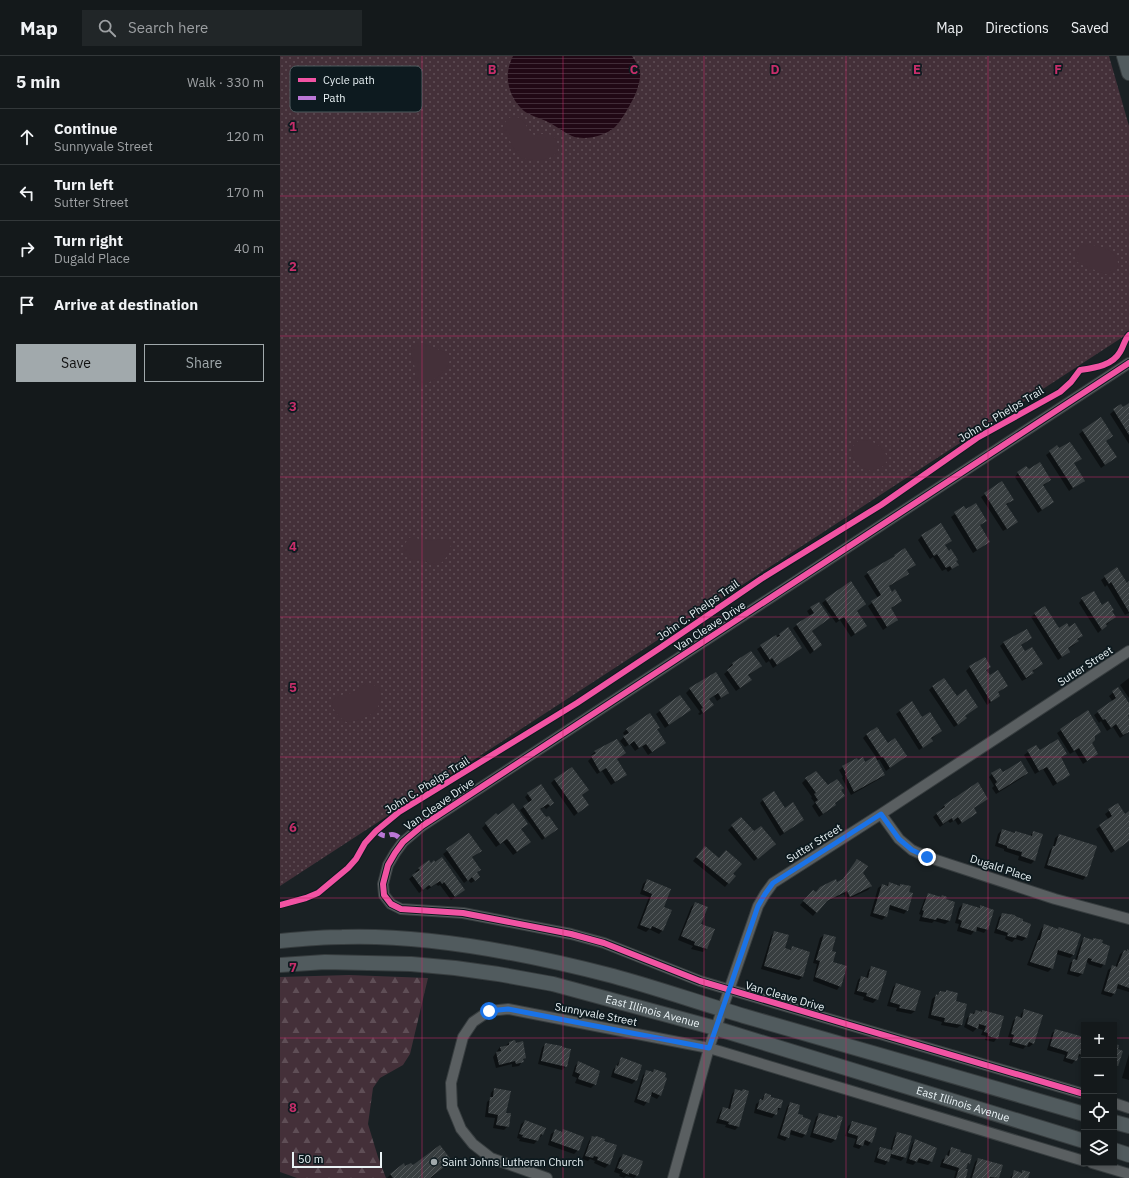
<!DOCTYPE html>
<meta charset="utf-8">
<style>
:root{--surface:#14191b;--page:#212628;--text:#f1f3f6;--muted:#9da0a3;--line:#33383a;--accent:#a1a9ac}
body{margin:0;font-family:"IBM Plex Sans",sans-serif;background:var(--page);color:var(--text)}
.controls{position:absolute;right:12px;bottom:12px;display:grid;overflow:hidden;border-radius:0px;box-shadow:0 2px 6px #0003}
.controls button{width:36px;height:36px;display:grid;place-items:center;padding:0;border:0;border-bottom:1px solid var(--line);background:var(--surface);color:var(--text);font:20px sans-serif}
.scale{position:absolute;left:12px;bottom:10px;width:90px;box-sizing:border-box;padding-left:4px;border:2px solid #e9f2f5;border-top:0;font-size:11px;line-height:14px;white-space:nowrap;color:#e9f2f5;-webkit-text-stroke:3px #0d1a1f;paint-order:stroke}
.stop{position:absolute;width:12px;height:12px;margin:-9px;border:3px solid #1a73e8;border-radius:50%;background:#fff}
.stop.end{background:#1a73e8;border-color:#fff;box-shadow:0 1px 4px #0008}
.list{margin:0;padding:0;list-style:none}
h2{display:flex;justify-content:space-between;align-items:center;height:52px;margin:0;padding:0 16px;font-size:17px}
h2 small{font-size:13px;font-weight:400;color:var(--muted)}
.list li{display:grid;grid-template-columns:26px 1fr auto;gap:12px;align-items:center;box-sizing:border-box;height:56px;padding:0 16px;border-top:1px solid var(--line)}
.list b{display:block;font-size:15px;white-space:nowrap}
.list p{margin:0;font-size:13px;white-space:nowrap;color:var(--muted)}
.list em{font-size:13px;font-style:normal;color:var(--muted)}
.actions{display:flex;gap:8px;padding:12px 16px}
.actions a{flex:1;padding:9px 0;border:1px solid var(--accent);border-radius:0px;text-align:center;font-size:14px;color:var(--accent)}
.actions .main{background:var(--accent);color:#111}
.icon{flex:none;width:22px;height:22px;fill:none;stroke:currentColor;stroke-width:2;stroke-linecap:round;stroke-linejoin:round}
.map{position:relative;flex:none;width:849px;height:1122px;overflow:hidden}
header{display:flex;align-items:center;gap:24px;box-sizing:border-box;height:56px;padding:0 20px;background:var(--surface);border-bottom:1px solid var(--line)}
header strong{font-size:19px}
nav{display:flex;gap:22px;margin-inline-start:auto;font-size:14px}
.search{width:280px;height:36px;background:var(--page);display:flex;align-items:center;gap:10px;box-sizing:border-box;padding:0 14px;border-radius:0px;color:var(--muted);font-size:15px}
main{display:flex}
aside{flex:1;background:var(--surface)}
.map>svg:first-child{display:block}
</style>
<header>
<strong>Map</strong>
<div class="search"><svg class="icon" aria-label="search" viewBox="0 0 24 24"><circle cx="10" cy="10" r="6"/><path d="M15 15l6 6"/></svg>Search here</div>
<nav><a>Map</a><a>Directions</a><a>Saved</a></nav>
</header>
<main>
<aside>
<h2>5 min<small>Walk · 330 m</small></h2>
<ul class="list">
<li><svg class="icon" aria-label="ahead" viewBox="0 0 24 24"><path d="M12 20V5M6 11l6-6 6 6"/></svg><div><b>Continue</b><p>Sunnyvale Street</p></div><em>120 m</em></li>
<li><svg class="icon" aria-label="left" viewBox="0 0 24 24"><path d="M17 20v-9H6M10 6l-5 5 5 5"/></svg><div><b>Turn left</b><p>Sutter Street</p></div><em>170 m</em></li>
<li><svg class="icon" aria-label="right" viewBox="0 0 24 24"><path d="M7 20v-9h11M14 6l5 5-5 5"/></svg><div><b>Turn right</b><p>Dugald Place</p></div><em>40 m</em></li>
<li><svg class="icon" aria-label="arrive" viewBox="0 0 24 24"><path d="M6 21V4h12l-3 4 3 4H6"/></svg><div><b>Arrive at destination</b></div></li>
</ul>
<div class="actions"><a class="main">Save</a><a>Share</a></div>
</aside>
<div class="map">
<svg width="849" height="1122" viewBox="0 0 849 1122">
<defs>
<pattern id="grass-dots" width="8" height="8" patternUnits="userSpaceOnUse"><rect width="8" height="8" fill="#443039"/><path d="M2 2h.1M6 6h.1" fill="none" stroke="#5f4e56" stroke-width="1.8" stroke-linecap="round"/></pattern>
<pattern id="forest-firs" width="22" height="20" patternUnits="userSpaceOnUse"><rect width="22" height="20" fill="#443039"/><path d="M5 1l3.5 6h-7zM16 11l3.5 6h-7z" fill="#5f4e56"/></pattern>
<pattern id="water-rules" width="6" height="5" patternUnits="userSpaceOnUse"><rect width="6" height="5" fill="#210815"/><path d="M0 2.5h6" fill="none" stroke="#412c38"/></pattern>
<pattern id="building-hatch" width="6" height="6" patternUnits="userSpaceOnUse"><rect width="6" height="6" fill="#383e40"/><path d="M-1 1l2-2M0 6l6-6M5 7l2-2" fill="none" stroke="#555a5c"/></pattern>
</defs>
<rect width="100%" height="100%" fill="#1a2124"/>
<!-- grass -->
<path fill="url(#grass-dots)" d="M0,0H829L849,70V277L0,830Z"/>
<!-- forest -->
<path fill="url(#forest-firs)" d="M69,919L148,922L130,998L123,1009L100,1022L93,1032L88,1068L98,1101L106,1122H17L0,1116V921Z"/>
<!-- pitch -->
<path fill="#443039" d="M232,60C247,62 244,71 254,79C270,77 278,76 278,96C268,106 255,105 241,102C237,97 234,93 231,87C224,75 218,70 232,60Z
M805,188C817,189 837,193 838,207C838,213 833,216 828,219L802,209L796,205C795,196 797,192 805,188Z
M138,287C145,287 164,295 170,300C170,314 157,322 146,328L138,327C134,321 136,315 134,308C132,300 130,299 132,290Z
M588,384C599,389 604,391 608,404L602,411L591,415C577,409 572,407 572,391L578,385Z
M131,481L147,485L166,483L169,485L171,489C168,498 164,511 153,508C150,508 147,506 144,505C136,502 133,506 125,500C123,492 124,486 131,481Z
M85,628C104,626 105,646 93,657C88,661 74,666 66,666C59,661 50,653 53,644C61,637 66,639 74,636C78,634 82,631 85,628Z"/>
<!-- water -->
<path fill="url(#water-rules)" d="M233,0H352C355,5 360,11 360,16C361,25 356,38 352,45C347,54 342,64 335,71C325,80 305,85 292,80C283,76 275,69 266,65C258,61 251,60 244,55C228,41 223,19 233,0Z"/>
<!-- shadow -->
<path fill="#0007" d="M849,348V388L830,358L841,349L843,352Z
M820,362L832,380L825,385L836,401L821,412L799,378Z
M777,391L779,394L800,402L793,408L804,424L789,435L766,399Z
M748,415L770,424L763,430L773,446L758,457L735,421L738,417Z
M722,427L732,444L726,449L733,469L723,475L701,441Z
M683,452L706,464L699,470L709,486L693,497L671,461Z
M642,480L671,485L664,490L677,509L668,516L666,513L662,515L653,501L650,503L638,484Z
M615,500L634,509L626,515L628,518L624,521L608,531L612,537L621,545L610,553L617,564L603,574L588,550L598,542L584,520Z
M837,512L846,528L849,526V557L845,559L827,529L825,531L821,524Z
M802,543L822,550L831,555L835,561L818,577L799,547Z
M546,544L585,548L576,556L582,573L571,581L560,564L556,567L542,547Z
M531,552L548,562L532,575L541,589L530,598L513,572L530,560L527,555Z
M755,558L779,574L789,572L802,579L797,584L798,585L794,589L787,593L785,599L778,604L751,561Z
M508,573L521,592L493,612L489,605L486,607L477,593Z
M751,582L740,590L744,596L762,608L752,616L753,617L749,621L742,625L720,590L723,587Z
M471,596L480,610L468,620L471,624L456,635L444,618L450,613L449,611L452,608Z
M710,610L706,615L709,620L727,630L717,637L719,640L707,649L686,615L690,611Z
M849,622V642L840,629Z
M653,630L676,641L696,651L684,660L682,666L674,671L649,634Z
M410,633L448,637L437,645L434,640L428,643L433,649L420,659L418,658L420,656L406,637Z
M838,633L849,654V658L847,660L849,663V676L840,682L833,671L827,675L821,665L819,667L814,659L833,646L829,640Z
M400,641L409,654L385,672L376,658Z
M631,647L641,663L661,675L651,683L652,685L648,688L639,694L616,658Z
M808,655L814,681L811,687L817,698L803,708L795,695L790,698L777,677Z
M379,672L376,674L381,690L368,699L362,690L355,695L350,688L345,691L340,685L345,680L343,677L347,673Z
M587,678L607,689L622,703L606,715L599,703L597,705L604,719L601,722L571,739L562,722L563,721L559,714L563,711L578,705L585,707L596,701L583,682Z
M756,690L759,695L785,697L780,702L789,719L773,730L763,713L755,718L744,699Z
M315,696L336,703L346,719L331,729L322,715L317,718L308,705L312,701L311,699Z
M747,717L743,721L716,738L712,732L714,730L709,721L712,718Z
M275,723L308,734L301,740L307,749L294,760L271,727Z
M526,723L547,731L564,740L554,748L555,749L552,752L539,761L532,750L535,747L531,742L532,741L522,727Z
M698,727L707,742L693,753L692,760L678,769L675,764L670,767L668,765L660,771L653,761L661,754V753L664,750Z
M248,738L273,747L266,753L264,751L260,754L273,776L262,784L240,754L249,747L245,741Z
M483,744L505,753L523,764L500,780L480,747Z
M838,748L844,759L849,757V785L831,797L816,773L829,764L825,758Z
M216,758L218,761L247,768L240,774L246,790L233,799L223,786L216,791L202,772Z
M461,762L473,777L491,791L474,805L448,774Z
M722,774L750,780L753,776L755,804L751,808L738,804L739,800L724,795V793L715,790L718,778Z
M189,778L197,798L191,802L196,817V824L191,827L188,824L184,827L163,798Z
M779,779L806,820L803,824L764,812L770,794L773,791L775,782Z
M421,795L454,820L445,831L413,805Z
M577,804L582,817L591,830L588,834L566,844L564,838L543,847L533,860L520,849L529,839L535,837L562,825Z
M139,813L184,834L171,844L160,829L158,830L156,828L147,834L146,832L139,837L129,823L136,817L135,816Z
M367,824L383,851V874L379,878L369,873L366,876L357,872L369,841L360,838L363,828Z
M609,827L619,830L621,829L627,854L624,858L608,853L606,860L602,864L590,860L598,832L602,829L606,830Z
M649,838L660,842L662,840L665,844L674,846L669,865L665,868L654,865L652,867L639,865L641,859L639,858L645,842Z
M415,847L427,892L423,896L411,893L413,890L398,884L411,851Z
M683,848L699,852L701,850L707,873L704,877L695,874L691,879L677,875L679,868L675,867L679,852Z
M723,858L746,882L742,885L735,883L732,886L725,883L726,880L714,877L719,861Z
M765,869L778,873L779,872L793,899L790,902L776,898L772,912L768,916L747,909L761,873Z
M494,876L504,893L510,894L512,891L529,896L522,921L519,924L481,913L491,880Z
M544,879L550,896L552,907L560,930L557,934L533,925L537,908L533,907L540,882Z
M804,883L812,885L814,883L824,908L821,912L808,908L809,907L805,906L802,918L798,921L787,918L790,907L794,904H795L801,886Z
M847,894L849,895V936L836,932L834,938L831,941L821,938L828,914L832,911L835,912L840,898L844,895H846Z
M591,911L597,943L593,947L583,944L584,941L574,938L578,924L581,921L586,922L588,915Z
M616,928L635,955L631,958L616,955L617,952L607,950L613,931Z
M667,935L675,946L681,969L677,972L661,969L662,966L648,962L652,943L660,936L665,937Z
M745,954L753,988L749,991L746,990L743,993L729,989L731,982L728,981L733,965L736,962L740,963L741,958Z
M696,955L701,956L702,955L717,982L714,986L705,984L706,980L701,979L703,974L697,972L693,976L684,971L687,962Z
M776,974L804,982V990L801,999L797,1002L792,1008L783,1005L785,999L767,994L772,977Z
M229,987L245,1001L239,1010L232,1011V1008L216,1012L213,1001L220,991L225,990Z
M265,988L281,992L286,1010L282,1014L258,1008L262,992Z
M849,998V1024L842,1022Z
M342,1002L356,1024L352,1028L331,1021L333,1014Z
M299,1006L315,1028L311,1032L295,1027L297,1022L292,1020L295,1010Z
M374,1014L380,1039L377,1043L371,1040L364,1050L354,1046L363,1019L367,1016L371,1017Z
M214,1033L225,1057L228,1070L224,1074L213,1072L215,1062L205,1061L207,1046L210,1043L211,1037Z
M456,1034L458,1071L455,1074L445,1071L446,1069L436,1067L440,1056L443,1052L448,1053L452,1038Z
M485,1038L500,1052L492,1062L474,1057L476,1048L481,1045Z
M510,1047L526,1078L522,1082L509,1078L505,1085L497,1082L507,1051Z
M540,1058L556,1063L558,1060L555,1084L551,1087L530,1081L536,1061Z
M245,1065L262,1079L254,1088L239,1085L240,1083L237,1082L241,1068Z
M572,1067L591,1086L588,1090L583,1088L579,1093L573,1091L576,1083L565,1080L568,1070Z
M283,1074L298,1094L294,1098L268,1089L271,1078L275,1075L281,1077Z
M617,1077L625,1101L621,1105L609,1101L608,1105L605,1109L594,1106L597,1096L601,1092L610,1095L614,1081Z
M312,1081L323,1085L329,1108L325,1112L314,1107L315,1105L310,1103L308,1105L302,1103L309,1085Z
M635,1084L651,1106L648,1109L636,1106L633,1109L626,1107L632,1088Z
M671,1092L679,1097L689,1107L686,1110L685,1122H674L676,1115L660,1111L662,1104L667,1100L668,1096Z
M343,1099L357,1119L354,1122L346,1120L344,1122L339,1120L340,1118L334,1116L339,1102Z
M698,1103L722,1109L718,1122H690L695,1106Z
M171,1105L151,1122H107L111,1118L125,1111Z
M743,1115L747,1122H730L734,1116L741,1117Z"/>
<!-- building -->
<path fill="url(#building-hatch)" d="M849,347V379L833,353L841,348L843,351Z
M821,361L833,380L826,385L837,401L825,409L802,374Z
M790,386L802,403L794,407L805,425L793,432L769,395L777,389L779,392Z
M760,406L771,424L763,429L774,446L762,454L737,416L746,410L749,413Z
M722,425L734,444L726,448L738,466L727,473L704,437Z
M696,447L707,465L700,469L710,486L697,494L674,456L684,450L686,453Z
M661,467L672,485L665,489L669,495L671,493L678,504L676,505L679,509L672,513L670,510L666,512L657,498L654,500L641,479Z
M625,492L636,509L627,514L629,518L609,530L612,536L615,533L622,545L611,552L618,564L607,571L591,545L601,539L587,516L615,500L614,499Z
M837,511L847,527L849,525V556L831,526L829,528L824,520Z
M571,525L586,548L577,555L587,570L575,578L564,561L559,564L545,543Z
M814,535L822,549L828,545L834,554L832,555L836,561L826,568L827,570L822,574L801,542Z
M539,546L550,562L532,575L542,589L534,595L516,568L534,557L530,551Z
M765,550L779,572L787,567L789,571L795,567L803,580L797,583L799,585L788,592L790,596L782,601L754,557Z
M508,571L522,592L497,609L492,602L490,604L480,589L496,579L497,581L500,580L499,578Z
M747,573L752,582L741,589L745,595L752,591L763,608L752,615L754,617L746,622L723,586Z
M471,595L482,610L468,619L472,624L460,632L447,614L453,609L452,607Z
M705,601L711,611L706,614L710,619L718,614L728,630L718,636L720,640L711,646L689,610Z
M436,616L449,637L441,642L438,637L429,643L434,649L423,657L421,653L423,652L409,632Z
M664,622L677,640L686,633L698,651L685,660L687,662L678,669L652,630Z
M838,631L849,647V659H848L849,662V676L843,679L836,668L831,672L825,663L823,664L817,655L836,642L832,635Z
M400,639L411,654L389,669L379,654Z
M632,645L642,661L650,656L662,675L651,682L653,685L643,692L619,654Z
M808,654L821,676L815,680V684L812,687L818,698L807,705L799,692L794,695L780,673Z
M370,657L380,672L377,673L386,687L372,696L366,688L359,692L354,685L349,689L343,680L349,677L346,673Z
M597,671L608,687L615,682L627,700L610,712L603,701H601L586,678Z
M337,683L346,697L337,703L347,719L335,726L326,712L320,716L311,700L316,697L314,695Z
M778,683L787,698L781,701L790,719L777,727L767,711L759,715L747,694L756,689L760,694Z
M595,700L605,719L574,736L565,718L566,717L562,710L577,702L578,704L583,701L585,706Z
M741,705L748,717L719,735L715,728L717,726L711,717L720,712L723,716Z
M292,711L309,734L302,739L309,749L298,757L274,723Z
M536,715L548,729L557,723L564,732L561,734L565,740L555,747L556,749L543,758L535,746L538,744L534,738L536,737L525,722Z
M698,726L708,743L694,752L697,757L682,767L678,761L673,765L672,762L663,768L656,757L665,751L664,749Z
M261,728L274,747L270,750L268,748L260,753L266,761L269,760L278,773L265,782L243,750L252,744L247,737Z
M494,735L505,752L513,746L524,764L504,777L482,743Z
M233,747L248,768L241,773L251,786L237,796L227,783L220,788L205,767L216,757L218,759Z
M838,747L845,758L849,755V785L835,795L819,769L832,760L828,753Z
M461,761L474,775L481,770L496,788L478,803L451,769Z
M722,773L735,777V775L752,780L753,775L763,778L755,805L741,800L742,796L727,792V790L718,787Z
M189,777L202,795L192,801L201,814L197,816L200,821L195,825L192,821L188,825L166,793Z
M779,778L817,790L807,821L767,809L773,790H775Z
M425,790L439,802L446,794L462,808L453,818L456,820L449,828L416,801Z
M162,801L185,834L175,841L164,826L162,828L160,825L151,831L149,829L143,834L132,819L140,814L138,812L149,804L151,807L154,804L155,806Z
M577,803L588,810L583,817L592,830L570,841L567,835L547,845L537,857L523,845L533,834L536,836L540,831L556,823L557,826L563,823Z
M367,823L391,833L384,851L392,854L383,875L372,870L371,873L360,869L372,838L363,834Z
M609,826L620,830V828L631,830L629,836L633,837L628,855L610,849L607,861L593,857L602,828L608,830Z
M648,837L661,841L662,839L667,841L666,843L675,846L670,865L657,862L656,864L642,861L644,855L642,854Z
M415,846L428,851L421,868L435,873L427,893L414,889L415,886L401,880Z
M683,847L700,852V849L714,854L708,874L697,871L696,876L680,871L682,865L678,863Z
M722,857L735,859V860L743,863V865L751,868L747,882L737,879L736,882L727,880L728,877L717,873Z
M764,868L778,873L779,871L801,878L794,899L778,894L773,913L750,906L758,884H760Z
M494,875L509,879L505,892L511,894L512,890L530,896L523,921L484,910Z
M544,878L556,881L552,895L556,896L553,906L567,910L561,931L535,921L540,905L536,904Z
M804,881L813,884V882L823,884L822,887L830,890L825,909L811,905L812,903L808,902L803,918L790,915L793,903L797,904Z
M847,893L849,894V932L838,928L835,938L824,935L832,909L837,911L844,894L847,895Z
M591,910L607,915L598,944L586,940L587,937L577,935L581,920L588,922Z
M616,927L641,935L635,955L619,952L620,949L610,946Z
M666,934L678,937L676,945L687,948L682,969L664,966L665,962L651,959L656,938L658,939L660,935L666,936Z
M744,953L763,959L754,988L749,986L747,990L732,986L734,979L731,978L736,960L742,962Z
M696,954L702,956V954L724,960L718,983L708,980V977L704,976L706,970L699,968L698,973L687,968L690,957L694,958Z
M775,973L804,981V993L802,999L799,998L797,1005L786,1002L788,996L770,990Z
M235,984L236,987L243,985L246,1002L243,1003L244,1006L236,1008L235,1005L219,1009L216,996L221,995L220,991L229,989V986Z
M265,987L282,990V991L291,993L287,1011L261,1005Z
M834,988L839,989L838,993L843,995L838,1010L834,1009Z
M341,1001L362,1009L357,1025L334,1017L336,1009L338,1010Z
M298,1005L320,1015L316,1029L298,1023L300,1018L295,1016Z
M374,1013L386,1017L385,1021L387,1022L381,1040L372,1036L369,1047L357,1043L366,1014L373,1016Z
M214,1032L231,1035L226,1057H231L229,1071L216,1069L218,1059L208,1057L210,1041H213Z
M455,1033L462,1035L463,1033L469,1035L459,1071L448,1068L449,1066L439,1063L443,1051L450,1053Z
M485,1037L491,1039V1041L503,1044L501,1052H498L497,1059L477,1053L480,1043L483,1044Z
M510,1046L520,1049L518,1058L523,1059V1061L531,1064L526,1079L511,1074L509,1082L500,1079Z
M539,1057L557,1062V1059L563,1061L556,1084L533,1077Z
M245,1064L266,1072L263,1079L261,1078L258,1085L242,1081L243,1079L239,1078Z
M572,1065L597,1072L592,1087L585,1084L583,1090L576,1088L578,1080L568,1077Z
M275,1073L282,1076L283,1073L304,1081L299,1095L271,1085Z
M617,1076L632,1080L626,1102L611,1098L609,1106L597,1102L600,1091L612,1094Z
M312,1080L315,1081L316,1080L325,1083L324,1085L337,1089L330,1109L317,1104L318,1101L314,1100L313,1102L305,1100Z
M635,1083L657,1092L652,1106L639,1102L637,1106L629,1103Z
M160,1089L172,1105L150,1122H113L110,1118L124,1107L125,1110L131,1107L133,1109Z
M671,1091L681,1094L680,1096L692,1099L690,1108L688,1107L686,1113H688L686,1122H676L679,1112L663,1107L666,1099L669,1100Z
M343,1098L363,1105L358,1120L349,1117V1119L342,1116L343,1114L337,1112Z
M698,1102L723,1109L719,1122L710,1121V1122H692Z
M734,1114L742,1117V1114L750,1116L748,1122H732Z"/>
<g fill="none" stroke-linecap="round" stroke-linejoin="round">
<defs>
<path id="street" d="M601,758L619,783L632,794L647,801L775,843L849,863
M804,1038L420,925L324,887L291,878L183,857L121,853L111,848L104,839L103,828L108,809L115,797L123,786L142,770L849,307
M834,1047L849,1052
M812,1107L849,1118
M267,1122L211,1102L193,1088L181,1073L172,1051L171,1027L183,981L193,966L209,955L228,953L429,992L804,1105
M393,1122L429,992L478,850L485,838L493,827L601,758L849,595"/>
<g id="secondary">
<path d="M844,0L849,17"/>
<path d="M0,885C21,883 42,881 62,881C150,878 248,898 333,920C377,932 420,947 464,960C578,993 691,1025 804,1058"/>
<path id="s1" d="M0,909L45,906L131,908L175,912L218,918L273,928L435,972L804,1085"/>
<path d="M834,1066L849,1070"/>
<path d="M834,1094L849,1099"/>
</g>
</defs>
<!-- street casing -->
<use href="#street" stroke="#373d3f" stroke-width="12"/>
<!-- secondary casing -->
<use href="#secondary" stroke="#373d3f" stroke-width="16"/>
<!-- street -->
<use href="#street" stroke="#5a5f61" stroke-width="10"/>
<!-- secondary -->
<use href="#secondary" stroke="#515b5e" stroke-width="14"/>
<!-- quiet -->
<path stroke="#ba77d6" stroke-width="5" stroke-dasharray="10 5" stroke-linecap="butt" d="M96,775C109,785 107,776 115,779C118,780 121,784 123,786"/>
<defs>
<path id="cycleway" d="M0,849L26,842L38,837L68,812L76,803L85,787L96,775L119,756L297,647L380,592L481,523L601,449L697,382L780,336L791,326L800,314C814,312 832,310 840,296C844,290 844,284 849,279
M804,1038L420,925L324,887L291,878L183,857L121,853L111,848L104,839L103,828L108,809L115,797L123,786L142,770L849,307"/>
</defs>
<!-- cycleway casing -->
<use href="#cycleway" stroke="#0d1a1f" stroke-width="8"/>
<!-- cycleway -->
<use href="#cycleway" stroke="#f153a3" stroke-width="6"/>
</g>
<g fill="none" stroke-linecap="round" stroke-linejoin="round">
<!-- route -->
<path stroke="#1a73e8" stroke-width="5" d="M209,955L228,953L429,992L478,850L485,838L493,827L601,758L619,783L632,794L647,801"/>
</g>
<!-- grid -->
<path fill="none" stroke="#c62e6a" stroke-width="1" stroke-opacity="0.55" d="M142,0V1122M283,0V1122M424,0V1122M566,0V1122M708,0V1122M0,140H849M0,280H849M0,421H849M0,561H849M0,701H849M0,842H849M0,982H804M834,982H849"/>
<!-- markers -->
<circle fill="#a1a9ac" stroke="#0d1a1f" stroke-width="1.5" cx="154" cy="1106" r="4"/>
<g text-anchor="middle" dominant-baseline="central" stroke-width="3.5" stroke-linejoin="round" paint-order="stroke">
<!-- street labels -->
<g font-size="11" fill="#e9f2f5" stroke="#0d1a1f">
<text transform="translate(721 358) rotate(-31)">John C. Phelps Trail</text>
<text transform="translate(418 554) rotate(-35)">John C. Phelps Trail</text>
<text transform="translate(430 570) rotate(-33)">Van Cleave Drive</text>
<text transform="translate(805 610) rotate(-33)">Sutter Street</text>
<text transform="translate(147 729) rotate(-32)">John C. Phelps Trail</text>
<text transform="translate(159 748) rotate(-35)">Van Cleave Drive</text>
<text transform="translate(534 787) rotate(-32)">Sutter Street</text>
<text transform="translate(721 812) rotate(18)">Dugald Place</text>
<text transform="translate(505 940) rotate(16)">Van Cleave Drive</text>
<text stroke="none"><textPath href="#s1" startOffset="378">East Illinois Avenue</textPath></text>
<text transform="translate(316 958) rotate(11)">Sunnyvale Street</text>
<text stroke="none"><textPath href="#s1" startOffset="702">East Illinois Avenue</textPath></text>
</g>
<!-- poi labels -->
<g font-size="11" fill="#e9f2f5" stroke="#0d1a1f" text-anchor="start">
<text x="162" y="1106">Saint Johns Lutheran Church</text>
</g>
</g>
<!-- legend -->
<rect x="10" y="10" width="132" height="46" rx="6" fill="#0d1a1f" stroke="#4f5b5f" stroke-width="1"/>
<rect x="18" y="22" width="18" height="4" fill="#f153a3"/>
<rect x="18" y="40" width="18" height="4" fill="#ba77d6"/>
<g font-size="11" fill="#e9f2f5">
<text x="43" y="28">Cycle path</text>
<text x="43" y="46">Path</text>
</g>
<g font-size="13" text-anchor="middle" font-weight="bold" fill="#c62e6a" stroke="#0d1a1f" stroke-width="3.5" stroke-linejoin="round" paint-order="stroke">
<text x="212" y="18">B</text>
<text x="354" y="18">C</text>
<text x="495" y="18">D</text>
<text x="637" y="18">E</text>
<text x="778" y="18">F</text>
<text x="13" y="75">1</text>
<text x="13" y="215">2</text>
<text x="13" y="355">3</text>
<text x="13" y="495">4</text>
<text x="13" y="636">5</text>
<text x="13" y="776">6</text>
<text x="13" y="916">7</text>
<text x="13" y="1056">8</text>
</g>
</svg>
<div class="controls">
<button>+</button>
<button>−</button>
<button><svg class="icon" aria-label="locate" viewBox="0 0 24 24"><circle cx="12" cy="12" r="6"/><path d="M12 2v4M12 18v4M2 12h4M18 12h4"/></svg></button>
<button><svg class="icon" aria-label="layers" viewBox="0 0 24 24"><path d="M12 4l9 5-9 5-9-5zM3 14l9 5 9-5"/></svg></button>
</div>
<div class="scale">50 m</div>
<div class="stop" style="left:209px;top:955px"></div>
<div class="stop end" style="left:647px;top:801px"></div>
</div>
</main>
